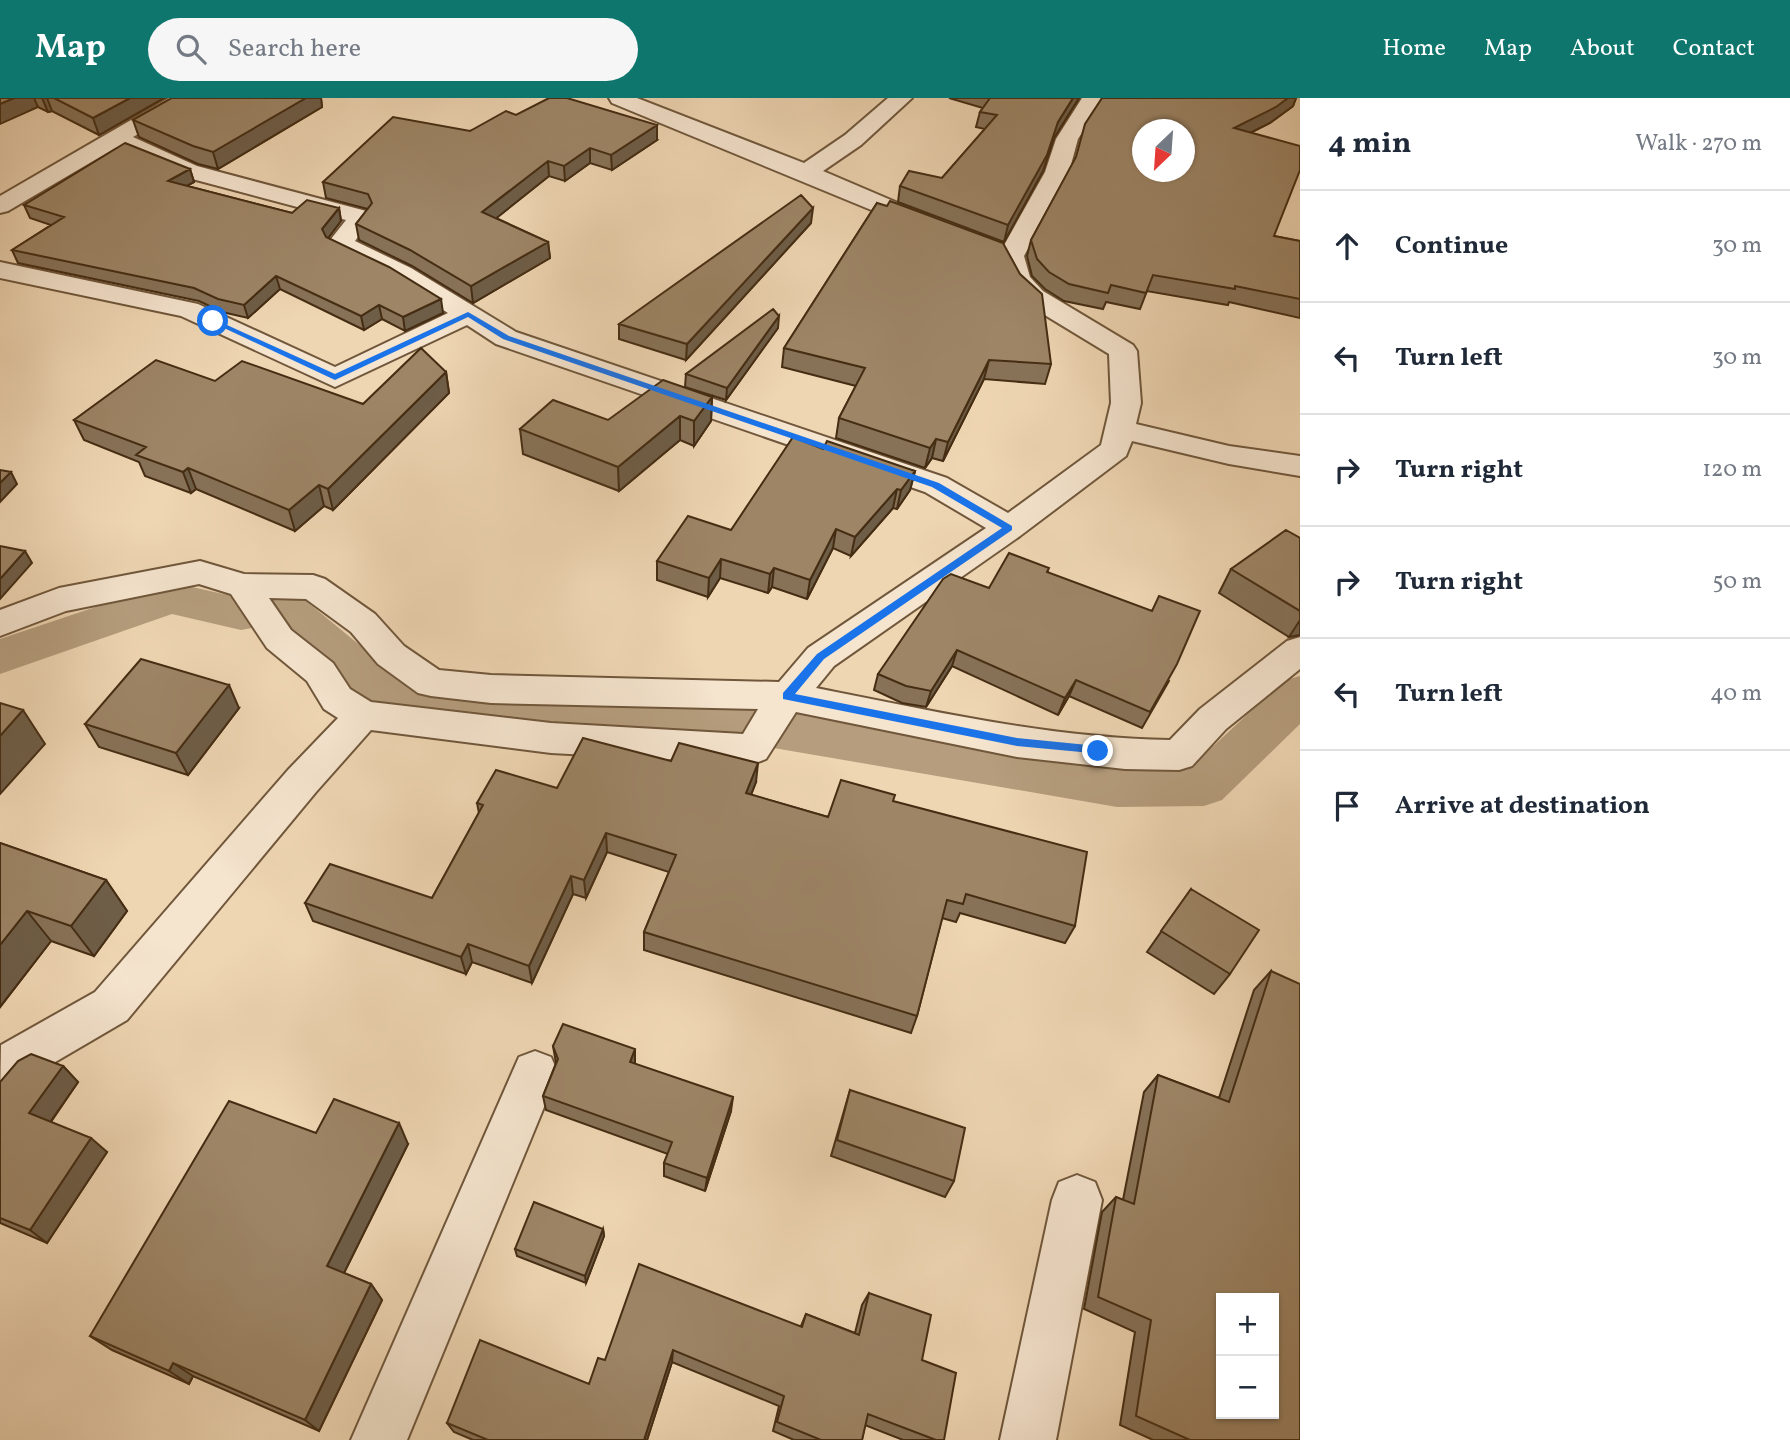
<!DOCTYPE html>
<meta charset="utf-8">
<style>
:root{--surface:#fff;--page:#f6f6f7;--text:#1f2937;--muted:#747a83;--line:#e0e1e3;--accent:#0f766e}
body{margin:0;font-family:Vollkorn,serif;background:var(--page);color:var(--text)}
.controls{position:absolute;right:21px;bottom:21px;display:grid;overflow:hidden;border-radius:0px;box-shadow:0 2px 5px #0004}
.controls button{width:63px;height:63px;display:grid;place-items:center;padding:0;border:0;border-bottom:2px solid var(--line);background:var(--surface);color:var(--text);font:35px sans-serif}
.compass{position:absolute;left:1132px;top:21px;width:63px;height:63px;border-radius:50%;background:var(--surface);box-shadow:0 2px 5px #0004;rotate:205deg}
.stop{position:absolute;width:21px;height:21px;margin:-16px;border:5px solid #1a73e8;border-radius:50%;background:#fff}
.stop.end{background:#1a73e8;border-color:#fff;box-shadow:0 2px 7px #0008}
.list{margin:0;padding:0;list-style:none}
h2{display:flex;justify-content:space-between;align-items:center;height:91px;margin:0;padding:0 28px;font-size:30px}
h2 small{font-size:23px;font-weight:400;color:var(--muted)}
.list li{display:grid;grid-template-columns:46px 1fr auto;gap:21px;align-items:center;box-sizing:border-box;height:112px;padding:0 28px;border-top:2px solid var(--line)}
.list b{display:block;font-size:26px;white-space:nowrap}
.list em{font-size:23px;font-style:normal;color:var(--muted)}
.icon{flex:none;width:38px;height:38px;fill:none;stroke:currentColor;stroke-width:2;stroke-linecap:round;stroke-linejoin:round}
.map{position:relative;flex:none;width:1300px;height:1342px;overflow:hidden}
header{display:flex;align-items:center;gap:42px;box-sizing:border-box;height:98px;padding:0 35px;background:var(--accent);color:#fff}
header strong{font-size:33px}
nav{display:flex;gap:38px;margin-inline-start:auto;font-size:24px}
.search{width:490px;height:63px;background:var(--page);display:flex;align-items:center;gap:18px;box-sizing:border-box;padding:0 24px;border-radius:38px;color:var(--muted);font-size:26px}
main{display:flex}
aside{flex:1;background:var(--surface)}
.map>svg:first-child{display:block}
</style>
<header>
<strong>Map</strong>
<div class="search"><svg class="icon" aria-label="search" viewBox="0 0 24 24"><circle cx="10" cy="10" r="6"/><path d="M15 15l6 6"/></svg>Search here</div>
<nav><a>Home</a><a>Map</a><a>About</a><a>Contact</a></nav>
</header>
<main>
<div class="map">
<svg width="1300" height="1342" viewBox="0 0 1300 1342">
<rect width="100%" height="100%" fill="#efd6b3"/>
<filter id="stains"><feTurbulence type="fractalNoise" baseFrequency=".00286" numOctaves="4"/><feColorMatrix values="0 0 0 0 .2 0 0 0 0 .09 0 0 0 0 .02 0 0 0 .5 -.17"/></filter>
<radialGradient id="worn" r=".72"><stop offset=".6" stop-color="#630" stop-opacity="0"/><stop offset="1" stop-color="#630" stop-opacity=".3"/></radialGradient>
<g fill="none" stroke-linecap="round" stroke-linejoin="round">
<!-- canal -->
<path fill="#b59d7d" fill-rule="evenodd" d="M170,484L241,500L284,493L300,498L390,572L470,595L722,603L1117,669L1192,668L1283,583L1300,578V626L1222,702L1204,708L1117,709L722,641L470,631L357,598L275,526L241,532L172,516L0,576V541Z"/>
<defs>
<path id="minor" d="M169,0H195L192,5L133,39L197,68L370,114L373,119L355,143L411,170L516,234L947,380L1008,415L1101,347L1111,305L1109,256L1025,205L1005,181L998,158L1045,74L1056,41L1082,0H1104L1078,41L1069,74L1024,158L1030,179L1043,193L1133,247L1137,253L1141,305L1136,326L1229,348L1300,358V378L1229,366L1132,343L1126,358L1020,438L834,568L816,590C933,613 1050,640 1170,642L1200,611L1287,543L1300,539V571L1226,631L1192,668L1179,672L1125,671L1017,659L796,614L766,661L753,666L551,655L371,632L316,694L127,922L33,977L16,998L0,1004L1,947L95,894L288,672L338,620L324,611L307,583L267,550L231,496L199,486L66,513L0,538V512L59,490L200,463L244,476L313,477L325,481L375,516L404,548L439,572L491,577L779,584L808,550L986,430L925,394L496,246L467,227L335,289L181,218L0,180V164L198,206L335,269L448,215L393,180L331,151L327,146L346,122L181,78L117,49L8,113L0,115V98ZM269,500L306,501L351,534L378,566L418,595L431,598L491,605L758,611L743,636L551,625L371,604L350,591L333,565L291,532Z
M609,0H637L804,65L845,37L888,0H912L861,47L823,73L933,120L936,125L933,130L924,132L915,130L612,5Z
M535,953L551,959L558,975L407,1342H351L519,959Z
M1077,1077L1095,1084L1102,1102L1056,1342H1000L1052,1102L1059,1084Z"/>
</defs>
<!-- minor casing -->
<use href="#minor" stroke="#70573b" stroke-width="4"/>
<!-- minor -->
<use href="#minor" fill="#f5e4ce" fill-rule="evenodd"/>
</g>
<!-- wall -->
<path fill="#877258" stroke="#452d13" stroke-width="2" d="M0,0H164L99,37L52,13L48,14L38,9Z
M172,0H321L322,9L218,71L198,66L139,39L133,22Z
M949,0H1079L1054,40L1043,73L1004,144L898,104L900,88L942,80L985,31L976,29L980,14L983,10Z
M1102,0H1296L1293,8L1270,25L1250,35L1274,138L1300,143V220L1229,204L1228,207L1147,193L1140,211L1106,204L1103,211L1064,203L1045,191L1032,178L1027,158L1031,142L1076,60Z
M516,17L657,42L612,72L590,65L565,83L549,78L496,120L548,144L550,160L473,205L412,168L359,142L356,126L368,111L326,100L323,84Z
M190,71L194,84L187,88L292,115L339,110L341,123L328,140L443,215L405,233L382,221L364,232L280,191L248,220L222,214L199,203L18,165L12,152L51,127L30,120L24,107Z
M877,105L1051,266L1045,286L984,281L943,363L932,360L925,370L836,340L839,320L856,288L782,269L784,250Z
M811,125L686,262L619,241V226Z
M778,230L726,302L685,289L686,276Z
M446,274L449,295L333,412L324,408L295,433L196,391L191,395L145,378L139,364L84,342L74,322L215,283L363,306Z
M712,299L711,323L694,348L680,342L619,393L523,356L520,331L608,322Z
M823,351L915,373L910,392L897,411L893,410L851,458L833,450L807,501L772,489L768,495L720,480L708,499L657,482V463L731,432Z
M1300,440V537L1289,539L1219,495L1231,471Z
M1048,474L1169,583L1142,630L1069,598L1058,617L952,568L926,609L902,605L874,592L878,576L989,490Z
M239,610L188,677L99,649L85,626Z
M756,684L751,697L828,719L893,703L1075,828L1065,845L960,815L956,824L942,820L917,918L911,935L644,852V834L669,774L607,754L586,800L573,796L532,885L472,864L466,876L313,823L305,805L432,800L479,715L477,705L557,690Z
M0,745L106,782L127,813L94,858L51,843L0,909Z
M1191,791L1230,876L1214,896L1147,854Z
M1271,873L1300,1342H1153L1120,1327L1135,1234L1084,1211L1102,1114L1116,1099L1123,1102L1144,994L1158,977L1219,1000L1254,892Z
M553,948L635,966L731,1013L705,1093L664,1078V1065L668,1056L546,1012L543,998L556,965Z
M63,968L78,984L51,1024L107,1054L47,1145L0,1125V984Z
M850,992L954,1083L945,1099L831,1058Z
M316,1035L408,1046L344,1175L371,1186L382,1202L319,1333L193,1278L189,1286L112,1252L90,1238Z
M603,1131L604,1138L586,1185L517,1158L515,1151Z
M869,1195L922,1262L944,1342H903L865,1327L862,1342H794L773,1333L779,1308L672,1264L647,1342H473L454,1334L447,1325L589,1286L605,1262L801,1228L806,1216L855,1235L862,1207Z"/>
<!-- shaded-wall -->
<path fill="#6e5d47" stroke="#452d13" stroke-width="2" d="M14,0H34L38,9L0,26V6Z
M42,0H47L52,13L48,14Z
M130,0H164L99,37L93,20Z
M302,0H321L322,9L218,71L213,54Z
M1073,0H1079L1054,40L1043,73L1004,144L1008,127L1058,24Z
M1288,0H1296L1293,8L1270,25L1228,46L1234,30Z
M657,27V42L612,72L611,57Z
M590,50V65L565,83L564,68Z
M548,63L549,78L484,130L482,114Z
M190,71L194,84L172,96L168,83Z
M339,110L341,123L325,144L322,131Z
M813,110L811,125L686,262L687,246Z
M548,144L550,160L473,205L471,188Z
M276,178L280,191L248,220L244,207Z
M441,201L443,215L405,233L403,219Z
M379,207L382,221L364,232L361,218Z
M779,218L778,230L726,302L727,290Z
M989,262L984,281L943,363L948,344Z
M446,274L449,295L333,412L328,391Z
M712,299L711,323L694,348V323Z
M680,318V342L619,393L618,369Z
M936,341L932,360L925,370L930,350Z
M188,370L196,391L191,395L183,374Z
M915,373L910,392L897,411L901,392Z
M11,374L17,386L0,404V385Z
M319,387L324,408L295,433L289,412Z
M897,391L893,410L851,458L855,439Z
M836,431L833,450L807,501L810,482Z
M25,453L32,465L0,501V481Z
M721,461L720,480L708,499L709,480Z
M774,470L772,489L768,495L770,476Z
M1300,522V537L1289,539Z
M957,552L952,568L926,609L931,593Z
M1076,582L1069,598L1058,617L1065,600Z
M229,587L239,610L188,677L176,655Z
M23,612L45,646L0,696V638Z
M758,665L756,684L744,714L746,695Z
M606,735L607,754L586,800L584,782Z
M571,778L573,796L532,885L529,868Z
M106,782L127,813L94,858L71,828Z
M27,813L51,843L0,909V847Z
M468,846L472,864L466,876L461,859Z
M635,951V966L630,964Z
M63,968L78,984L46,1030L29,1015Z
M733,999L731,1013L705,1093L707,1080Z
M399,1025L408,1046L339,1185L327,1168Z
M91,1040L107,1054L47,1145L30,1132Z
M603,1131L604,1138L586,1185L585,1178Z
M371,1186L382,1202L319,1333L305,1322Z
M673,1252L672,1264L647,1342H644Z
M173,1265L193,1278L189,1286L169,1273Z"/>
<!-- building -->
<path fill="#9d8566" stroke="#452d13" stroke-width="2" fill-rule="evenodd" d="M0,0H14L0,6Z
M54,0H130L93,20Z
M172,0H306L213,54L193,48L133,22Z
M549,0H567L657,27L611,57L590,50L564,68L548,63L482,114L548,144L471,188L410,152L356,126L372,105L368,96L323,84L393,19L470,33L506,13L516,17Z
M990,0H1073L1058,24L1047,57L1008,127L900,88L909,73L942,80L997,17L980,14Z
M1102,0H1288L1276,9L1234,30L1300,48V72L1274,138L1300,143V201L1235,188V191L1153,177L1146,195L1111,187L1108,195L1069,186L1049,174L1037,161L1031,142L1076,59L1085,26ZM1143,32H1185V74H1143Z
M125,45L190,71L168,83L292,115L307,102L339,110L322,131L326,139L389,169L441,201L403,219L379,207L361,218L276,178L244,207L218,201L194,190L12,152L64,119L24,107Z
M801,97L813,110L687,246L619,226Z
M890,103L1003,145L1020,176L1042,196L1051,266L989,262L948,344L936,341L930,350L839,320L865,270L784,250L877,105L887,108Z
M773,211L779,218L727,290L686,276Z
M421,250L446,274L328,391L319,387L289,412L188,370L183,374L136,357L146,349L74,322L156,262L215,283L242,263L363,306Z
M663,282L712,299L694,323L680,318L618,369L520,331L553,302L608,322Z
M793,339L823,351L827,343L915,373L901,392L897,391L855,439L836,431L810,482L774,470L770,476L721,461L709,480L657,463L688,418L731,432Z
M0,372L11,374L0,385Z
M1286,432L1300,440V513L1231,471Z
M0,448L25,453L0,481Z
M1009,455L1049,470L1047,474L1152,513L1159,498L1200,513L1177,566L1150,614L1076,582L1065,600L957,552L931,593L906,588L878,576L943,481L951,476L989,490Z
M141,561L229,587L176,655L85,626Z
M0,605L23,612L0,638Z
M583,640L671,663L679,645L758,665L746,695L828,719L841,682L895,697L893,703L1087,754L1075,828L966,796L963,806L947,802L917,918L644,834L676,757L606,735L584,782L571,778L529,868L468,846L461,859L305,805L330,766L432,800L483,707L477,705L496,672L557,690Z
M0,745L106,782L71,828L27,813L0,847Z
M1191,791L1259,832L1230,876L1161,833Z
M1271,873L1300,886V1342H1190L1136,1318L1151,1222L1098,1199L1116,1099L1134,1106L1158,977L1229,1004ZM1221,1200H1274V1316H1221Z
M563,926L635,951L630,964L733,999L707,1080L664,1065L672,1044L543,998L558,961L553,948Z
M31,956L63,968L29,1015L91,1040L30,1132L0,1120V984L18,963Z
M850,992L965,1030L954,1083L837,1042Z
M334,1001L399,1025L327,1168L371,1186L305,1322L173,1265L169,1273L90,1238L229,1003L316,1035Z
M534,1104L603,1131L585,1178L515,1151Z
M639,1166L802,1229L806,1216L859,1237L869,1195L931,1217L922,1262L956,1275L944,1342H936L868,1316L862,1342H821L777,1324L784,1298L673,1252L644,1342H488L447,1325L480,1242L589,1286L598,1260L605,1262Z"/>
<!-- route -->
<path fill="#1a73e8" d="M468,214L509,238L939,385L1012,428V432L824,561L795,596L1017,640L1098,648L1102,650V656L1017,648L783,601V595L817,556L1002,430L932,389L503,241L468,219L335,282L209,223L216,222L335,276Z"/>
<rect width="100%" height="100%" filter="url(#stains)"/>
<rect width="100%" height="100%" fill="url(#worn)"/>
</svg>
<div class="controls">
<button>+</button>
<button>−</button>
</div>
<svg class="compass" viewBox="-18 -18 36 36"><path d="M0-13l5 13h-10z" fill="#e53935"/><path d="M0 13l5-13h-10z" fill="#747a83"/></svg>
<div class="stop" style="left:213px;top:223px"></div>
<div class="stop end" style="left:1098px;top:653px"></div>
</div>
<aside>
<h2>4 min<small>Walk · 270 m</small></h2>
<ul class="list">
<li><svg class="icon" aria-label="ahead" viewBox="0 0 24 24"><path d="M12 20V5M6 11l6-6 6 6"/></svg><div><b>Continue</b></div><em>30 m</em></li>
<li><svg class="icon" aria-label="left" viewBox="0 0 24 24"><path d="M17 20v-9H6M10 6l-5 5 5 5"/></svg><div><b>Turn left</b></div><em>30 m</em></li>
<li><svg class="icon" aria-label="right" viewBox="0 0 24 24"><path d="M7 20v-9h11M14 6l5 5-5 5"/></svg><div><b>Turn right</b></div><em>120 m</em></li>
<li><svg class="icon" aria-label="right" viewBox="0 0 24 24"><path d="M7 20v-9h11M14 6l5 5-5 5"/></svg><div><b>Turn right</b></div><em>50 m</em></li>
<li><svg class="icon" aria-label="left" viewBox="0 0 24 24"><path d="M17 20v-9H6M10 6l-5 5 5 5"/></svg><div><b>Turn left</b></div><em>40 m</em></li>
<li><svg class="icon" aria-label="arrive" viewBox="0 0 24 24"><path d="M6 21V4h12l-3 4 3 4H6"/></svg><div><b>Arrive at destination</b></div></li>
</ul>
</aside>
</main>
